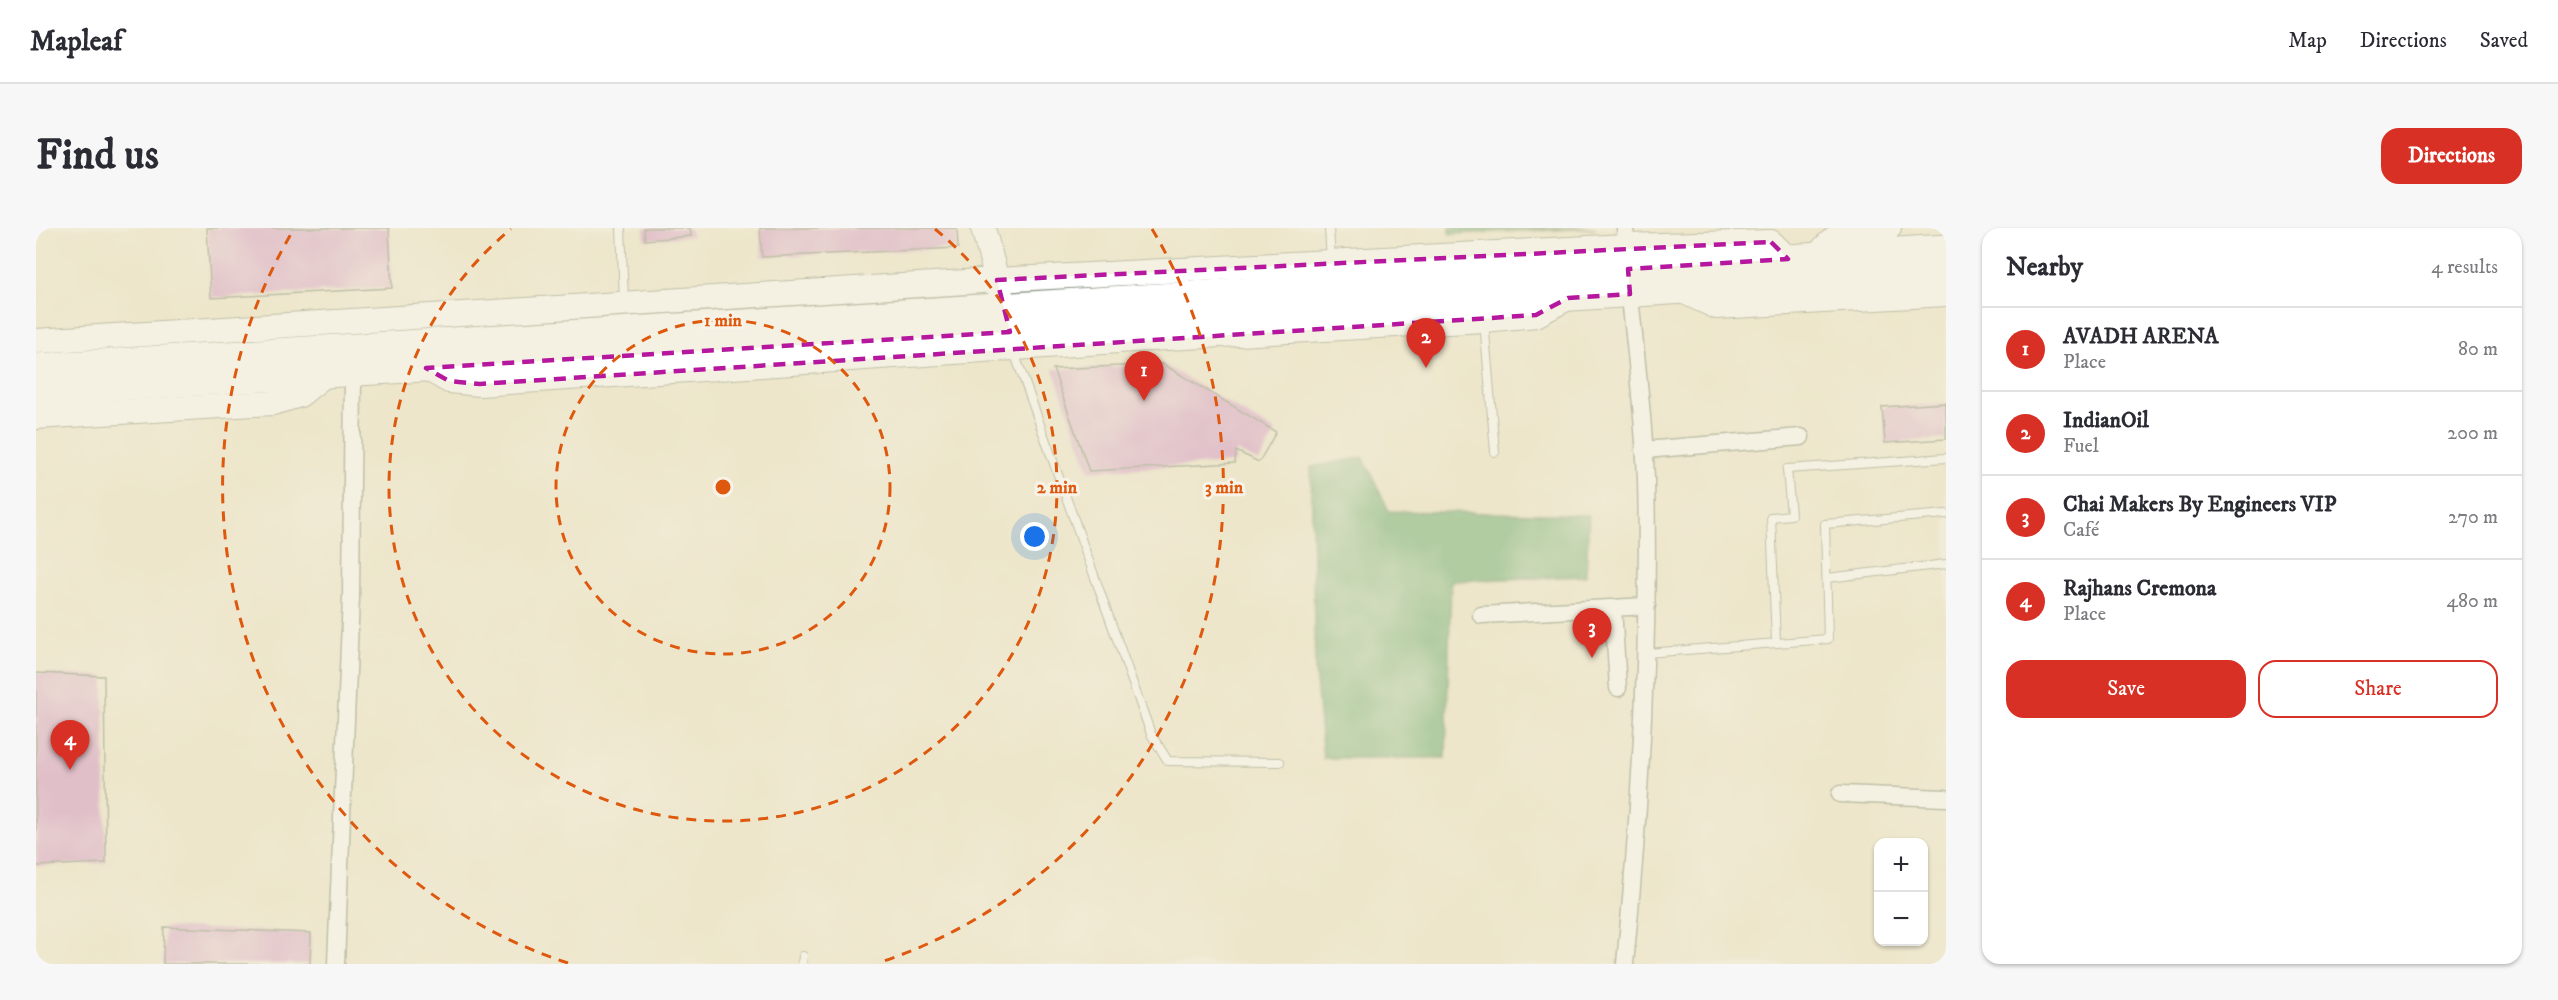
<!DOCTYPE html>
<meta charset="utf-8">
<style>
:root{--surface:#fff;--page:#f7f7f7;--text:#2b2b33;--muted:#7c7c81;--line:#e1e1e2;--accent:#d93025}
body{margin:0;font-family:"IM FELL DW Pica",serif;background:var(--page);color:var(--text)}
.controls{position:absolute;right:18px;bottom:18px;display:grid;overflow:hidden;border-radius:12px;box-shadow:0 2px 4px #0004}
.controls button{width:54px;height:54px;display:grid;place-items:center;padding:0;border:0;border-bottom:2px solid var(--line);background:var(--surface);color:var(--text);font:30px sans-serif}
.you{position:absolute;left:999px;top:309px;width:21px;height:21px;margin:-15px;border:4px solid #fff;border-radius:50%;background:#1a73e8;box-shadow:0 0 0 9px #1a73e833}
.badge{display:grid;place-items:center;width:39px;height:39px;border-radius:50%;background:var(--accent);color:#fff;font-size:20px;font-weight:700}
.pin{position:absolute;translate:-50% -50px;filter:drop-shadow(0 2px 3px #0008)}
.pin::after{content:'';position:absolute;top:32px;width:21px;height:18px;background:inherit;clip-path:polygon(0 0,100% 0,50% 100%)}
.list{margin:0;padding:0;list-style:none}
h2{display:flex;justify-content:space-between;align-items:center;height:78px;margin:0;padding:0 24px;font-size:26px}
h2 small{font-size:20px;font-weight:400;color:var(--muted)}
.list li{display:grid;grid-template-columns:39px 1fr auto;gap:18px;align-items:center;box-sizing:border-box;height:84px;padding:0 24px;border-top:2px solid var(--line)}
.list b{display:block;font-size:22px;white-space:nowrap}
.list p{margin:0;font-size:20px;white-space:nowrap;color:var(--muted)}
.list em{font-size:20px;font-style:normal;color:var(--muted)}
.actions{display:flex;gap:12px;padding:18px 24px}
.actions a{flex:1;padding:14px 0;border:2px solid var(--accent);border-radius:18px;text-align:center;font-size:21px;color:var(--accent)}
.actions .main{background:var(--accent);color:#fff}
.map{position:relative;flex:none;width:1910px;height:736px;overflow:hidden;border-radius:18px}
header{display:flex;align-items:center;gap:36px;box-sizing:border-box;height:84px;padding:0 30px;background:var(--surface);border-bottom:2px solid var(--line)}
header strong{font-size:28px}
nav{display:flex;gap:33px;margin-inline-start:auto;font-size:21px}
.intro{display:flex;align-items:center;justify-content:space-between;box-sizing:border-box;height:144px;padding:0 36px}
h1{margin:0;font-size:42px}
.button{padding:15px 27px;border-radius:18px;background:var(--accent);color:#fff;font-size:21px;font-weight:700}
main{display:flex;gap:36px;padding:0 36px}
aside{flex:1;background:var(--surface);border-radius:18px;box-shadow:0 2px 4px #0004}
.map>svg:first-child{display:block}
</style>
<header>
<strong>Mapleaf</strong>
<nav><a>Map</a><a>Directions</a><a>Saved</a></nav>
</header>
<div class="intro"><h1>Find us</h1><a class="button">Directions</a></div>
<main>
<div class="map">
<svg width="1910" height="736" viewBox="0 0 1910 736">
<rect width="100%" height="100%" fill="#f7f3e8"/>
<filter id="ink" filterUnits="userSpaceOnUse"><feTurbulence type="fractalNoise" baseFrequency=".0167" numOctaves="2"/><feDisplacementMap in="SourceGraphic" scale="12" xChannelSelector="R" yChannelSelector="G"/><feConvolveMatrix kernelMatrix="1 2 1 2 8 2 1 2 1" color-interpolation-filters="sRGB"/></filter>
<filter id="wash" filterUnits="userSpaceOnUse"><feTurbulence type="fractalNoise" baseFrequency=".008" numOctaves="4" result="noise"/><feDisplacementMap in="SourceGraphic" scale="24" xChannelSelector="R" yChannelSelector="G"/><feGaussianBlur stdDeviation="1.35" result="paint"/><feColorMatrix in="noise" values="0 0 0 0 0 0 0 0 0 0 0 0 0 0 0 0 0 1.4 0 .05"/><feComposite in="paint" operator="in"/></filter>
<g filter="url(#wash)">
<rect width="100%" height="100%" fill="#ede6ca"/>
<!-- forest -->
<path fill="#6bad71" stroke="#457552" stroke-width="1.5" d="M1414,0H1560L1414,6Z
M1327,229L1353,283L1553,287L1550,348L1415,353L1410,530H1287L1279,441L1275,239Z"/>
<g id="blocks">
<!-- building -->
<path fill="#d290c8" d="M171,0H353L356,60L175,70Z
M608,0H654L655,8L609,12Z
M724,0H921L922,20L726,29Z
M1127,136L1240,204L1223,234L1200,223L1199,235L1053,243L1017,141Z
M1910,175V211L1849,215L1846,179Z
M0,445L68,448L70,635L0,638Z
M128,699L275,705L274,736H127Z"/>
</g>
</g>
<g filter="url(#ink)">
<use href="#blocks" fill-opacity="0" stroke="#86927f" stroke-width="1.5"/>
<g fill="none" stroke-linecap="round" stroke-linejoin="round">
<defs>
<path id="lane" d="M585,0L588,73
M1293,0L1295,33
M1448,93L1459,224
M978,124L1115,506L1132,533L1244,534
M1791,350L1910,336
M1740,415L1735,289L1755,287L1751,241L1910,230
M1611,425L1792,411L1789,296L1910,286
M766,736L767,728"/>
<path id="street" d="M1589,0L1591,29
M1608,222L1765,209
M1577,380L1582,460
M1445,387L1611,378
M1804,566L1910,570
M300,736L315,369L317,145
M1589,736C1605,573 1614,416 1610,252C1608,187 1599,122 1593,58"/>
<path id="secondary" d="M947,0L965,67
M1782,28C1801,0 1819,2 1853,0
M1646,63L1681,79L1910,66
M0,113L961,52L1590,18L1735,14L1752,31
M390,140L413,153L444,156L1097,112L1448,92L1500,87L1532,70
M0,189L237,175L264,167L290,146"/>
<path id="primary" d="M0,139L1910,20
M0,164L1910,46"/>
</defs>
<!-- lane casing -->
<use href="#lane" stroke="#86927f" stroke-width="10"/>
<!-- street casing -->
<use href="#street" stroke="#86927f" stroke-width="19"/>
<!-- secondary casing -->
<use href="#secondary" stroke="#86927f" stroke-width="26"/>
<!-- primary casing -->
<use href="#primary" stroke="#86927f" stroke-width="29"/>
<!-- lane -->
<use href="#lane" stroke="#fff" stroke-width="8"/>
<!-- street -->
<use href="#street" stroke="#fff" stroke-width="16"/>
<!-- secondary -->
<use href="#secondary" stroke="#fff" stroke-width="24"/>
<!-- primary -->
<use href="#primary" stroke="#fff" stroke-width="27"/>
</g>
</g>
<!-- marked area -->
<path d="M0 0H1910V736H0ZM1735,14L1752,31L1592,41L1594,66L1532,70L1500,87L444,156L413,153L390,140L974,104L961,52Z" fill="#ede6ca" fill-opacity=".55" fill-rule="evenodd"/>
<path fill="none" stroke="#b5179e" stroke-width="4.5" stroke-dasharray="12 8" stroke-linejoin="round" d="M1735,14L1752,31L1592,41L1594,66L1532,70L1500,87L444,156L413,153L390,140L974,104L961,52Z"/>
<!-- distance rings -->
<g fill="none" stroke="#de580e" stroke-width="3" stroke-dasharray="10 8">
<circle cx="687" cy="259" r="167"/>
<path d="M899 1A334 334 0 1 1 475 1"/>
<path d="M532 735A501 501 0 0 1 258 1M1116 1A501 501 0 0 1 842 735"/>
</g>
<circle cx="687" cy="259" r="9" fill="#de580e" stroke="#f7f3e8" stroke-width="3"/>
<g font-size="18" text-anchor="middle" font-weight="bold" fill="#de580e" stroke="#f7f3e8" stroke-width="6" stroke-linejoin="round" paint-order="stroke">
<text x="687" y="98">1 min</text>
<text x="1021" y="265">2 min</text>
<text x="1188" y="265">3 min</text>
</g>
</svg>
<div class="controls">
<button>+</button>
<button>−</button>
</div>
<div class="you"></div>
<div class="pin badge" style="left:1108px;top:173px">1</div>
<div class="pin badge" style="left:1390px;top:140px">2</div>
<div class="pin badge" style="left:1556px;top:430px">3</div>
<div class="pin badge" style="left:34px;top:542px">4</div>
</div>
<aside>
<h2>Nearby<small>4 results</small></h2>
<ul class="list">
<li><span class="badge">1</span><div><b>AVADH ARENA</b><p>Place</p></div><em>80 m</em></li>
<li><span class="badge">2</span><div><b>IndianOil</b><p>Fuel</p></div><em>200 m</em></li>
<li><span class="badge">3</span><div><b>Chai Makers By Engineers VIP</b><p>Café</p></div><em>270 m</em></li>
<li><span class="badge">4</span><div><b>Rajhans Cremona</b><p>Place</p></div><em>480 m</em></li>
</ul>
<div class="actions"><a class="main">Save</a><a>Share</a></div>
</aside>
</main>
